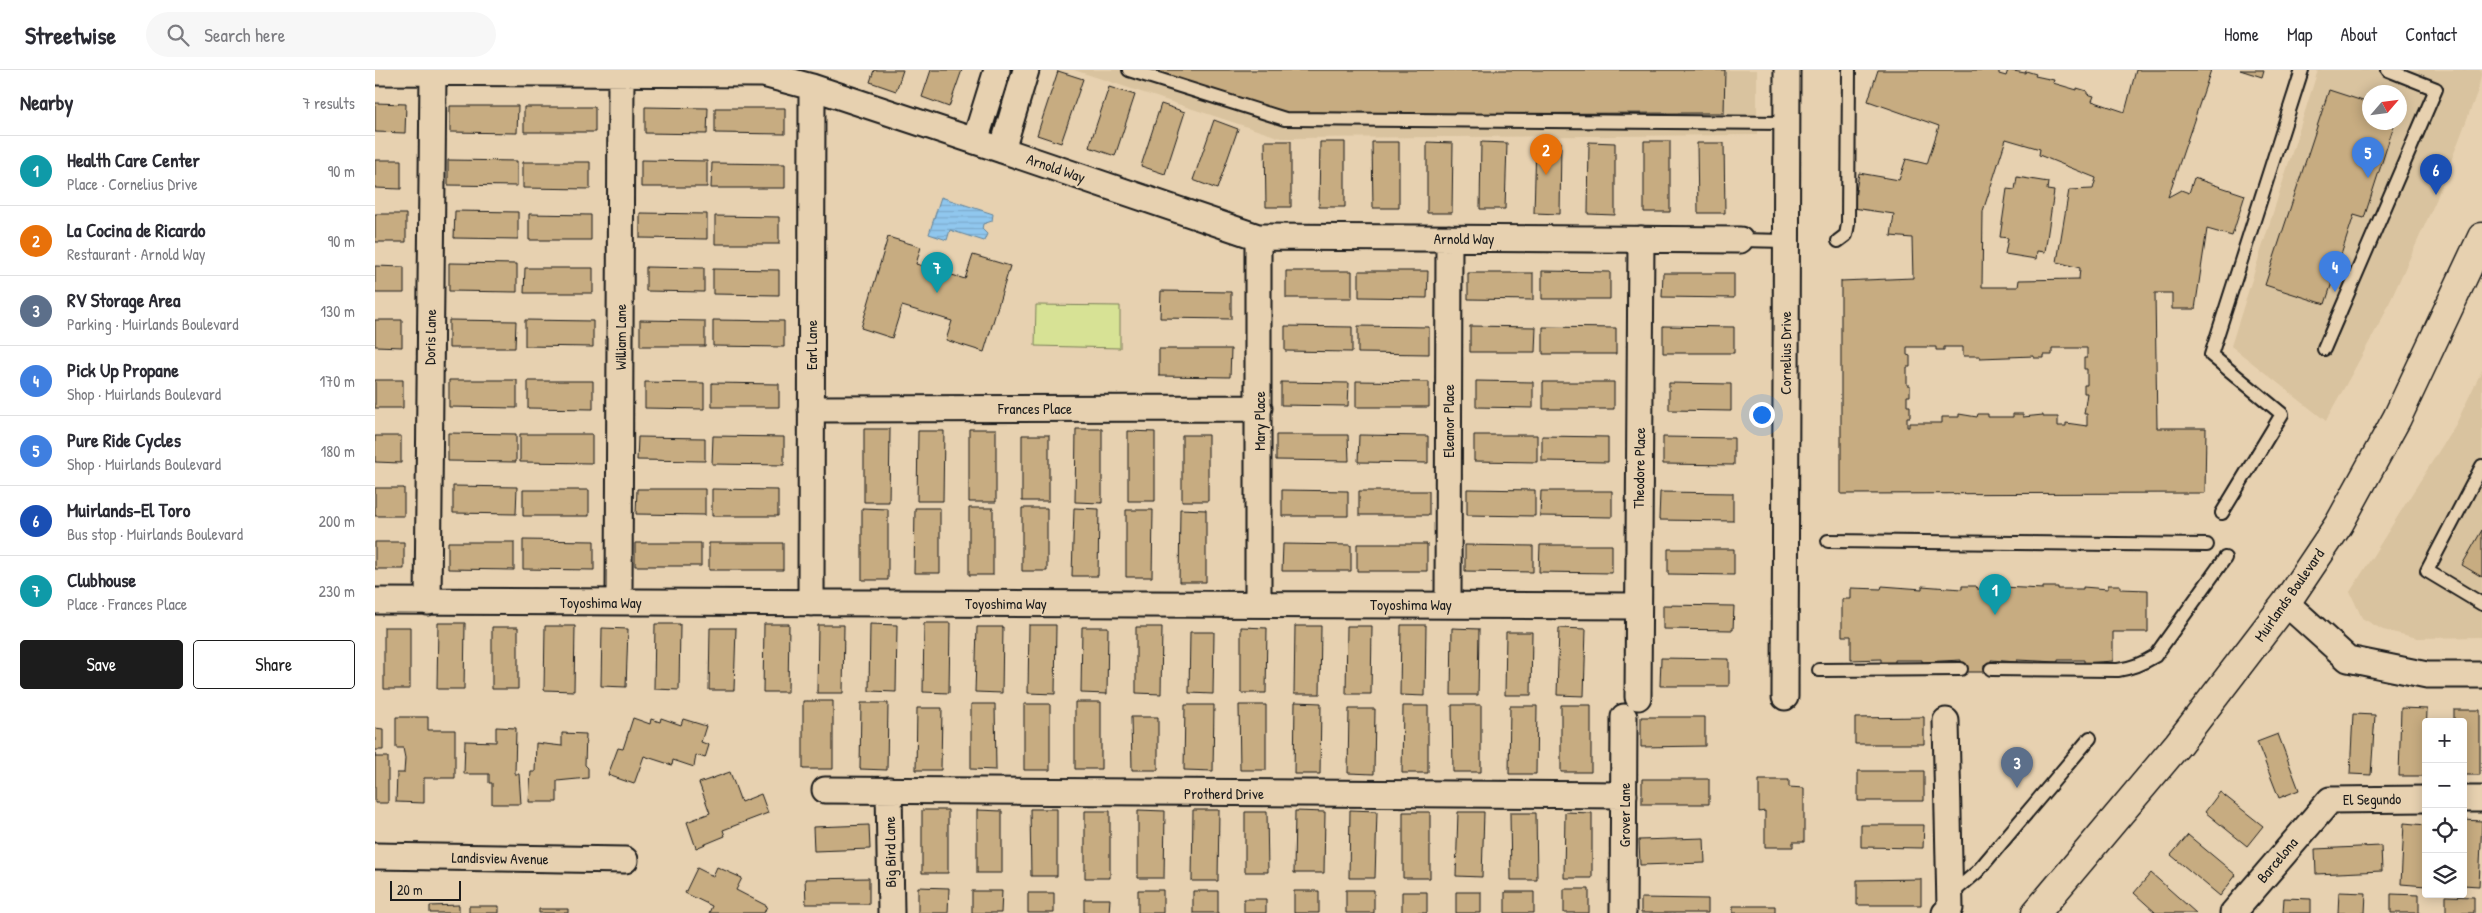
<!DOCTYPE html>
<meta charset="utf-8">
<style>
:root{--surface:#fff;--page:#f7f7f7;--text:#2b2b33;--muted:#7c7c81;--line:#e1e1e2;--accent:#1c1c1c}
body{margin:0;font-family:"Patrick Hand",sans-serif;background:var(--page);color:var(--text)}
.controls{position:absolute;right:15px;bottom:15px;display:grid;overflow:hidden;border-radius:5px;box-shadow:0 2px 12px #0003}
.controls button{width:45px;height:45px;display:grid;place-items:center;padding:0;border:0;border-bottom:1px solid var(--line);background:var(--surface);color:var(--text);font:25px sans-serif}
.compass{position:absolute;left:1987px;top:15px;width:45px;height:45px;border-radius:50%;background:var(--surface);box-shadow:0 2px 12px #0003;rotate:62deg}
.scale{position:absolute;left:15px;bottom:12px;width:71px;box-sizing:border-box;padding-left:5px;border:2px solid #1c1c1c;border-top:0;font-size:14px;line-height:18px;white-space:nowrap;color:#1c1c1c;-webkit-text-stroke:4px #e7d1b0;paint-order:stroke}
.you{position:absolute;left:1386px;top:344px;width:18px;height:18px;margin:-12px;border:4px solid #fff;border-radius:50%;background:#1a73e8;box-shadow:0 0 0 8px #1a73e833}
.badge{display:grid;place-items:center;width:32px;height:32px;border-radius:50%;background:var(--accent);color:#fff;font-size:16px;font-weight:700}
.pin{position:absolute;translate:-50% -41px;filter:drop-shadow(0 1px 2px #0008)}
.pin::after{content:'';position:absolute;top:26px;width:18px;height:15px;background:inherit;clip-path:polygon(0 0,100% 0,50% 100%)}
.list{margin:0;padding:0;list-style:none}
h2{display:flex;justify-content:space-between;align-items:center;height:65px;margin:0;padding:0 20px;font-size:21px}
h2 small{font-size:16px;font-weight:400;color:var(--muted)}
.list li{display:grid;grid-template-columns:32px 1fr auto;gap:15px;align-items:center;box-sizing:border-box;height:70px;padding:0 20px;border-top:1px solid var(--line)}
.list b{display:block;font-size:19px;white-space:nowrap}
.list p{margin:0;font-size:16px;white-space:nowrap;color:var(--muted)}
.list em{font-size:16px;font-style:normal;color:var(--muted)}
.actions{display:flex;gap:10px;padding:15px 20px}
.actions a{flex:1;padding:11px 0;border:1px solid var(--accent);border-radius:5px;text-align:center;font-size:18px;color:var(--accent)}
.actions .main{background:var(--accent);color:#fff}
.icon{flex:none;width:28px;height:28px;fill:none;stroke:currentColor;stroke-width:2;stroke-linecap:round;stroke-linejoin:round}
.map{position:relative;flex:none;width:2107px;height:843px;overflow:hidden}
header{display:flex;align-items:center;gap:30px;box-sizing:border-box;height:70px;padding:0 25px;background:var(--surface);border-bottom:1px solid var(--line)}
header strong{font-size:24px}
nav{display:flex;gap:28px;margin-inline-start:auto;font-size:18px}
.search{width:350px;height:45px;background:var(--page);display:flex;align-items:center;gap:12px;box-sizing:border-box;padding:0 18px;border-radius:28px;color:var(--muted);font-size:19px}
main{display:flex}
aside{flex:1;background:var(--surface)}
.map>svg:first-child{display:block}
</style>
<header>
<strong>Streetwise</strong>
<div class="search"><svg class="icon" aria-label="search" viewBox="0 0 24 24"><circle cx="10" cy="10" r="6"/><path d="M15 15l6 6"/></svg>Search here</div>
<nav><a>Home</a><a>Map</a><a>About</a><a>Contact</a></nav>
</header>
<main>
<aside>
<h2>Nearby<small>7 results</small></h2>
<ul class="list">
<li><span class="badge" style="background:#0f9aa8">1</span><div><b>Health Care Center</b><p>Place · Cornelius Drive</p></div><em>90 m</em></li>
<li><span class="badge" style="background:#e8710a">2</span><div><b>La Cocina de Ricardo</b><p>Restaurant · Arnold Way</p></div><em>90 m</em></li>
<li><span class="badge" style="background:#5c6f8a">3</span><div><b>RV Storage Area</b><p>Parking · Muirlands Boulevard</p></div><em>130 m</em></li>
<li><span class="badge" style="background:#3f7fe0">4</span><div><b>Pick Up Propane</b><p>Shop · Muirlands Boulevard</p></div><em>170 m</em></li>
<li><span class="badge" style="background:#3f7fe0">5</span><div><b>Pure Ride Cycles</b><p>Shop · Muirlands Boulevard</p></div><em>180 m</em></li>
<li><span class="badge" style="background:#1a4fb4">6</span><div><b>Muirlands-El Toro</b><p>Bus stop · Muirlands Boulevard</p></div><em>200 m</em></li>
<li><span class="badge" style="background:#0f9aa8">7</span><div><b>Clubhouse</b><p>Place · Frances Place</p></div><em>230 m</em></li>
</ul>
<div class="actions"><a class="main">Save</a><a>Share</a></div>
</aside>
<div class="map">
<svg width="2107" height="843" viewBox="0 0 2107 843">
<defs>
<pattern id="water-rules" width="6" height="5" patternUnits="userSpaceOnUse" patternTransform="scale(1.25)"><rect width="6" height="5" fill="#90c7ee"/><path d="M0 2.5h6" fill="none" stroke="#7caacc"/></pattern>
</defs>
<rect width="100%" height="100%" fill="#e7d1b0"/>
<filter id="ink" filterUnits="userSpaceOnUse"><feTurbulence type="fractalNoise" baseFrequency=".02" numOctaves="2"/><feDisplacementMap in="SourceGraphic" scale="10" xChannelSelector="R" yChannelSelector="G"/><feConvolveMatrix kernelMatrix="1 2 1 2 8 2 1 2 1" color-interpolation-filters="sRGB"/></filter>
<g filter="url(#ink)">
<!-- built -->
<path fill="#d9c39f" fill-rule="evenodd" d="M699,0H1382V65L906,68Z
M1943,0H2107L2103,20L2062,128L2008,247L1951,351L1856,276ZM1994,22H2024V52H1994Z
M2107,300V567L2043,568L2008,560L1987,548L1975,522L2081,354Z"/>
<!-- park -->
<path fill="#d7e295" stroke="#7a7f58" d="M661,235L745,236V278L660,276Z"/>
<!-- water -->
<path fill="url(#water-rules)" stroke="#62839a" d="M566,127L618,144L617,151L608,154L607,159L612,164L609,171L575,160L572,170L554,164Z"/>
<!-- building -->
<path fill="#c7ac81" stroke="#1c1c1c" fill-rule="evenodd" d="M499,0H528L521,21L495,12Z
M556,0H587L574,37L547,27Z
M773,0H1350L1349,43L908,44Z
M1503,0H1622L1624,1V4L1631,6L1633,0L1650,3L1651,1L1661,4L1660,6L1679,10L1678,13L1702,20V18L1712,21V24L1719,26L1717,31L1750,42L1761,0H1836L1793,127L1806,120L1814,123L1819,108L1870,125L1857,166L1832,159L1820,239H1797V223H1780L1782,358H1831L1830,423L1466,424V211L1538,208L1537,168L1516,166L1519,144L1478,138L1484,103L1524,110L1531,89L1552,94L1564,56L1493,31ZM1631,69L1665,79L1664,85L1721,108L1718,119L1694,120L1682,192L1705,198L1704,209L1644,210L1643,217H1607L1608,141ZM1532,277H1561V280H1569V277H1588V286H1605V288L1659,286V288H1669V285H1677V278H1712V288H1709V299H1712V315H1709V323H1712L1709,344H1712V356L1691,353V356H1683V347H1668V345L1648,347V344H1638V347H1613V344H1603L1602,347L1584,344V347H1567V353H1534V357H1532V347H1535V336H1532V326H1535V315H1532V297H1535V286L1532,285Z
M1865,0H1889L1887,7Z
M683,1L708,9L686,73L662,65Z
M734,17L760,25L740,86L714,77Z
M1954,20L1994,33V52H2020L1989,148L1979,145L1950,234L1890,215Z
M0,33L31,34L30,63L0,62Z
M786,34L810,42L790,104L766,96Z
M75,36H143L142,63L75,62Z
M149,37H220V62H149Z
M270,37L333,38L332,64L270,63Z
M340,38H410V64L340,63Z
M839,50L863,59L842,119L818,110Z
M890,71H916V137H891Z
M1269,71H1295V142H1269Z
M945,72H970V137H944Z
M997,72H1024V138H998Z
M1052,72L1078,73L1077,143H1052Z
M1106,72L1132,73L1130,139H1105Z
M1161,72H1186L1185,144L1159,143Z
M1214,72L1240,73V145L1213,144Z
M1322,73H1349L1350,143H1323Z
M0,90H26V119L0,118Z
M73,90L142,91V116L73,115Z
M266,90L332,91V117H266Z
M148,92H215V119L148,118Z
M337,93L410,94V118H336Z
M1642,107L1673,112L1672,120L1679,121L1670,182L1662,181L1661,189L1630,184L1633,168L1625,167L1632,119L1640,120Z
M80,141L143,142V169L79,168Z
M265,143L332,144V169L265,168Z
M0,144H31V172H0Z
M154,144L216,145V170H154Z
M340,146L404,147V174H340Z
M513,167L546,177L541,194L590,209L598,185L635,196L609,282L571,270L577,251L527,236L517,268L486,258Z
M74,193L142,194V222L74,221Z
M0,196L29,197V223H0Z
M271,197L329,198V222L271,221Z
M150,198H218V223H149Z
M338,199L404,200V225L338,224Z
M911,201H977V228H911Z
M984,201H1053L1052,228L984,227Z
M1167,201L1235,202V229H1167Z
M1093,203H1158V230L1093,229Z
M1288,203H1359V228L1287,227Z
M786,221L856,222V249L785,248Z
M0,250H27V277L0,276Z
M74,250L141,251L140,278H74Z
M150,250L218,251V277L150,276Z
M265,250L330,251V276H265Z
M338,250L409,251V277L338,276Z
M910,256L977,257V282L910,281Z
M983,256L1054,257V284L983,283Z
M1095,256L1161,257L1160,282H1095Z
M1288,256L1359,257V283H1288Z
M1168,257L1241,258V284H1168Z
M784,279H856L855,307L784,306Z
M0,310H28V338H0Z
M74,310H142V338L74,337Z
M153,311H218V339L153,338Z
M981,311L1054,312V337H981Z
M1101,311L1158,312V338L1101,337Z
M270,312L329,313V339L270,338Z
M906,312L974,313L973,336L906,335Z
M1168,312H1239V339H1168Z
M337,313L404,314V337H337Z
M1294,313L1356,314V341L1294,340Z
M489,359H515L514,432H489Z
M594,359H621V432H594Z
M701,359H727V433L700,432Z
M543,361H569L568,431H542Z
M753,361L780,362V431H753Z
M73,363L141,364V392L73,391Z
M145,364H217V393L145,392Z
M647,365H674V431H647Z
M807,365H833V431H807Z
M901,365H973L974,391L901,390Z
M984,365L1053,366V393L983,392Z
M1099,365H1162V392L1099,391Z
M0,366H26V393L0,392Z
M338,366L409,367V395L337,394Z
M1167,366L1233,367V392L1167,391Z
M263,367L330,368V391L262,390Z
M1288,367L1359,368V395L1288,394Z
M78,416L142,417L141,444L78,443Z
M0,418H29V446H0Z
M262,419H330V445L261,444Z
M337,419L403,420V446H337Z
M1092,419L1160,420V446L1092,445Z
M148,420H214V446H148Z
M907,420L973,421V446H907Z
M984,421H1054V445H984Z
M1166,421H1237V447L1165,446Z
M1285,422L1358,423V451L1284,450Z
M487,438L513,439V510H487Z
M540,438H565V503H539Z
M594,438H618V505H594Z
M647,438H672V501H647Z
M699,438L724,439L723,506H697Z
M805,439L831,440V512H804Z
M751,440H778L777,507H751Z
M2107,460V507L2087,495Z
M148,470L219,471V500L148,499Z
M0,472H29V499H0Z
M73,472H139V500L73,499Z
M260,473H326V496H260Z
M334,473H408V500H334Z
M908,474L976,475V501H907Z
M982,474H1052V501H982Z
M1090,475L1158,476V502L1090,501Z
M1165,475H1237V503L1164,502Z
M1293,479H1359V505L1293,504Z
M1733,515H1745V519L1773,520V562H1738V591L1709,593V590H1683V592L1642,590V592L1616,590V602H1586V590L1547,592V590H1520V593H1506V589L1476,590V566H1467V529H1476V518L1506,519L1507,516L1547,519V516L1587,519V516H1601L1602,519H1627V517L1668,519V517H1683V519H1708V517L1733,519Z
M1288,535L1359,536L1358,560L1288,559Z
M63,553H90L89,619H62Z
M549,553H575L574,623L548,622Z
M280,554H305L304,620L279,619Z
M389,554H414L413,622H388Z
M495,554L522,555L521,622L494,621Z
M443,555H469L468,623H442Z
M654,555H681L680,624L653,623Z
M1026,555H1051L1050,626L1025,625Z
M170,556H200L199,621L169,620Z
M920,556H946L945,624H919Z
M972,556H997L996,624H971Z
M9,557H35V619H9Z
M117,557H143V619H117Z
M602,557H628L627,623L600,622Z
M707,557H733L732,624L706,623Z
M761,557H787L786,624L761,623Z
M866,557L892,558L891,623H866Z
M227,558L253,559L251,617L226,616Z
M335,558H361L359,620H334Z
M1077,558L1104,559L1103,625H1076Z
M1184,558L1211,559L1209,626L1182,625Z
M815,562H839L838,624L814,623Z
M1131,562H1157L1156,625H1130Z
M1286,588L1354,589V616H1285Z
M428,631H458V699H428Z
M700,632H726V699H700Z
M920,632L946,633L945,704H919Z
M486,633H513L512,700L485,699Z
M596,634H620L621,700L596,699Z
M649,634H675V700H649Z
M810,635H839L838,701L809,700Z
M864,635H891V700H865Z
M1077,635H1106V702H1078Z
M1186,635H1216V702H1186Z
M1028,636H1053V703H1027Z
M1135,636H1162L1161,704H1134Z
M542,638H567L566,700H541Z
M2026,638L2052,639L2050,706H2024Z
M974,639H1000L999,704L973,703Z
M2079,640H2105V705H2088V652H2079Z
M1978,644L2000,645L1996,705L1975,704Z
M21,647H53V660H80V708H49V733L21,732L22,703H29L30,688L28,678H21Z
M756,647H783V700H757Z
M1266,647H1330V676L1266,677Z
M1549,647V674H1480V648Z
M258,648L275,654L276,649L285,652L286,648L306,655L308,649L331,656L326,672L334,675L330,688L321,685L319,697L298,690L297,695L269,686L259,714L233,705L243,678L248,679Z
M121,657L141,658L140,704H144L146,734H117V713H114V704H89L90,671L121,672Z
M0,658L8,659V680H0V687H13V733H0Z
M187,663L211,664L210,695L213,698V708L182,711V732H154L156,702H160L161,673L187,676Z
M1903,664L1924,720L1904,728L1882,672Z
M1483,701H1549V731H1483Z
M355,702L366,732L386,724L393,743L348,760L350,766L321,778L312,752L335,743L324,713Z
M1267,709H1334V734H1267Z
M1384,710H1414V717L1429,718V772H1418V777H1390V741L1384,742Z
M1845,722L1888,756L1872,776L1830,742Z
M655,739H682V806H656Z
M547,740H573V803H547Z
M602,740L627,741V803H602Z
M763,740L790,741L789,808H763Z
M818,740H844L843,811H817Z
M975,740L1002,741L1000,808H974Z
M710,741H735V808H710Z
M920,741L950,742L949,803H919Z
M870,742H892L893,802H870Z
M1028,742H1055V808H1028Z
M1083,742H1109L1107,807L1081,806Z
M1190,742L1217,743V808H1189Z
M1135,743H1161L1162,810H1136Z
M2088,750L2107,751L2104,816L2088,815Z
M2029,753L2051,755V816L2026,814Z
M494,755L495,779L439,781L438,757Z
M1486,755H1549L1548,778L1486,777Z
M1813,765L1861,805L1845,826L1796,785Z
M1329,768L1330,793L1265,795L1264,770Z
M2006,776L2007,801L1941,804L1940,779Z
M342,797L367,808L361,820L392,836L389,843H334L337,836L310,823L322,798L338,806Z
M1776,803L1821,843H1781L1759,823Z
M494,808V834H431L430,809Z
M1546,809V835H1482V810Z
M543,817L574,818L573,843H543Z
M1189,819H1214V843H1189Z
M763,820H788V843H763Z
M971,820H999V843H971Z
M597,821H627L626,843H597Z
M818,821H843V843H818Z
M919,821H944V843H919Z
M1027,822H1052V843H1027Z
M1081,822H1106V843H1081Z
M1130,822H1159V843H1130Z
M1964,822L1991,823L1990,843H1963Z
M653,823H679V843H653Z
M2016,824L2044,825V843H2016Z
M2071,826L2099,827V843H2071Z
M1266,828L1333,829V843H1266Z
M1909,828L1936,829V843H1908Z
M709,829H735L734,843H709Z
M869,829H891V843H869Z
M84,835V843H55V836Z
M94,836H124V843H94Z
M1358,836H1400V843H1358Z
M164,839H193V843H164Z"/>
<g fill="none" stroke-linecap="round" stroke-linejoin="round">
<defs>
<path id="service" d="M754,0L910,49L1412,53
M1365,170L1411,171
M1463,171L1471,165L1473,154L1474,0
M1949,279L2061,19L2013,0
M2107,396L2052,501L2107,534
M1847,443L1907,344L1836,285L1927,0
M1453,471L1832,475
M1616,599L1743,600C1757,598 1767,594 1780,586L1850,488
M1444,600L1586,599
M1574,826L1602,802L1715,668"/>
<path id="minor" d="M0,2L388,4L437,17L627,80L883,167L1365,170
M600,71L622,0
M627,80L651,0
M883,167V534
M436,339L884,338
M0,531L1262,536
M53,532L58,2
M244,532L246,2
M436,533L437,17
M1911,533L1973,589L2052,605H2107
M1073,534L1074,168
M1263,627L1266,169
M1410,627L1412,0
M450,720L1249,725
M514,720L516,843
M2088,729H2107
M0,786L250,790
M1248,843L1249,647
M1570,843L1575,838L1571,651
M1858,843L1955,730L2051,729"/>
<path id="secondary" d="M1661,843L1803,674L1911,533L1964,454L2022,348L2107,167"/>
</defs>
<!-- service casing -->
<use href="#service" stroke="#1c1c1c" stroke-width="16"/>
<!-- minor casing -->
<use href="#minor" stroke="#1c1c1c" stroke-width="29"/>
<!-- secondary casing -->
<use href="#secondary" stroke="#1c1c1c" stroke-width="31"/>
<!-- service -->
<use href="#service" stroke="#e7d1b0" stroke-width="12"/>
<!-- minor -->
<use href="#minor" stroke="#e7d1b0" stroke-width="25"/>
<!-- secondary -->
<use href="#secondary" stroke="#e7d1b0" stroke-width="28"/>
</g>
</g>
<g text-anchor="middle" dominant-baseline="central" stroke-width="4" stroke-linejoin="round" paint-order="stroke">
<!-- street labels -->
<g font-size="15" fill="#1c1c1c" stroke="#e7d1b0">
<text transform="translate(681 98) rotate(19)">Arnold Way</text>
<text x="1089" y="168">Arnold Way</text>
<text transform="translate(55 267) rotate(-89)">Doris Lane</text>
<text transform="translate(245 267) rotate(-90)">William Lane</text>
<text transform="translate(436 275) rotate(-90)">Earl Lane</text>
<text transform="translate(1410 283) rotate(-90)">Cornelius Drive</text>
<text x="660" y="338">Frances Place</text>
<text transform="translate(884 351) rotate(-90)">Mary Place</text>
<text transform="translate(1073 351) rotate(-90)">Eleanor Place</text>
<text transform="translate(1264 398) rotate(-89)">Theodore Place</text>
<text transform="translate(1914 525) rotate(-55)">Muirlands Boulevard</text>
<text x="226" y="532">Toyoshima Way</text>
<text x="631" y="533">Toyoshima Way</text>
<text x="1036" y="534">Toyoshima Way</text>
<text x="849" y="723">Protherd Drive</text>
<text transform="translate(1997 729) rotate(-1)">El Segundo</text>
<text transform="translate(1249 745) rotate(-90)">Grover Lane</text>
<text transform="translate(515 782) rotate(-91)">Big Bird Lane</text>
<text transform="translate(125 788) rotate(1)">Landisview Avenue</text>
<text transform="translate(1902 790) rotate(-50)">Barcelona</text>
</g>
</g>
</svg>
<div class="controls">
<button>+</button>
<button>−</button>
<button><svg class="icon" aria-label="locate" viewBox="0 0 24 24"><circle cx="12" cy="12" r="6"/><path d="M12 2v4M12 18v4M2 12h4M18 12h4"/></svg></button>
<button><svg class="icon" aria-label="layers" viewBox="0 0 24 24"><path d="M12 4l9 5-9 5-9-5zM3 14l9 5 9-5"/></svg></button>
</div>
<svg class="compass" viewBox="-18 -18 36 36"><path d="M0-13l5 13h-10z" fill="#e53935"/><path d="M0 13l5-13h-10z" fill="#7c7c81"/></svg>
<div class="scale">20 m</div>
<div class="you"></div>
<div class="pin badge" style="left:1620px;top:545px;background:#0f9aa8">1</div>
<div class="pin badge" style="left:1171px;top:105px;background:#e8710a">2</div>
<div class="pin badge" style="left:1642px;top:718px;background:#5c6f8a">3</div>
<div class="pin badge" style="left:1960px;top:222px;background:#3f7fe0">4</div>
<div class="pin badge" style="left:1993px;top:108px;background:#3f7fe0">5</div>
<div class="pin badge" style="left:2061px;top:125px;background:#1a4fb4">6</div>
<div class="pin badge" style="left:562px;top:223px;background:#0f9aa8">7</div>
</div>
</main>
